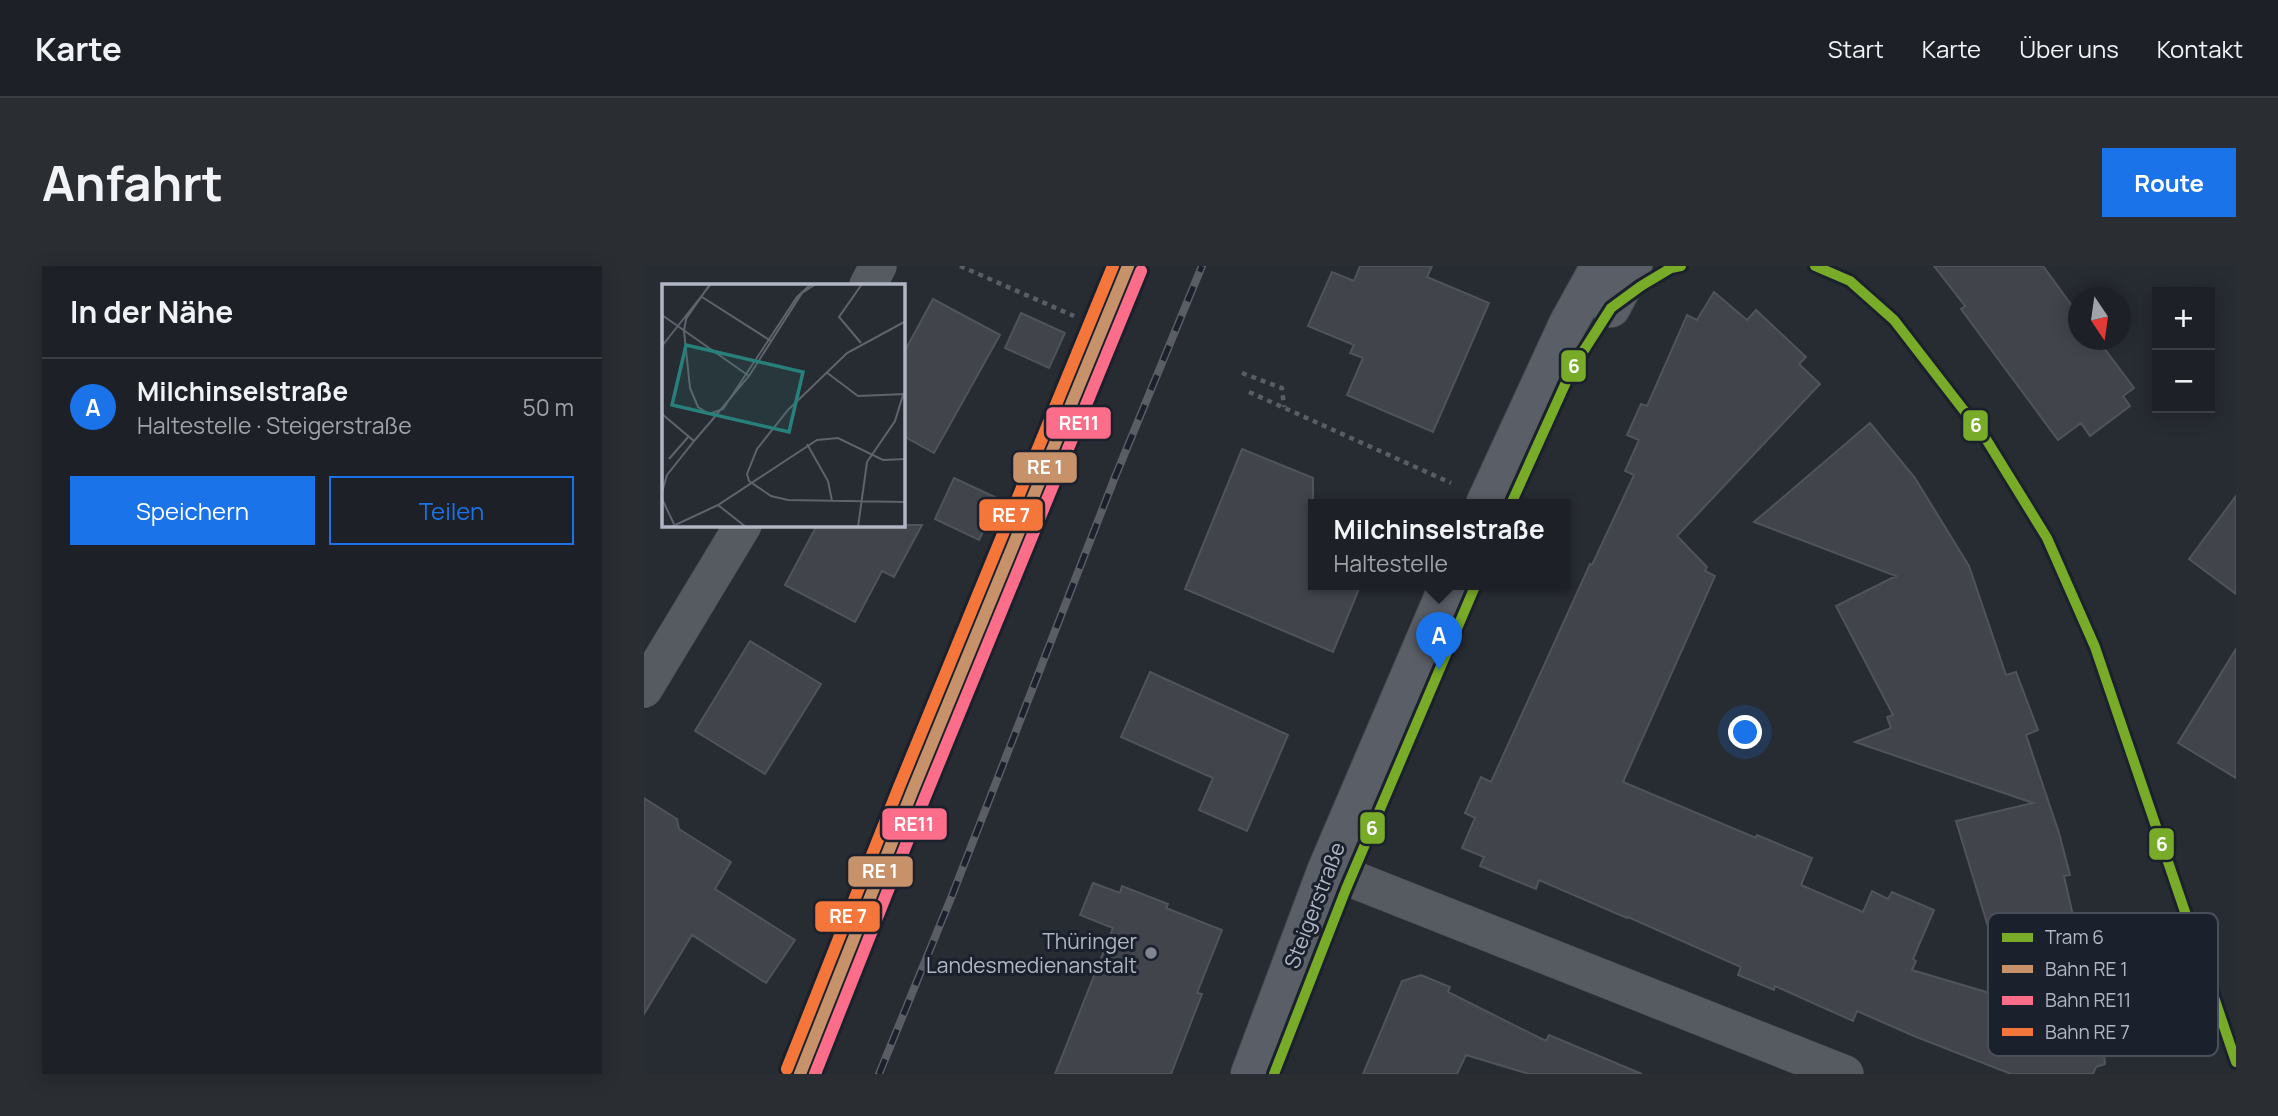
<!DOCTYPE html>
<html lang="de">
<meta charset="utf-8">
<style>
:root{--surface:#1d2026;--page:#2a2d32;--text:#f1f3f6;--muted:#a0a3a7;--line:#3b3e43;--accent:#1a73e8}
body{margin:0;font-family:Manrope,sans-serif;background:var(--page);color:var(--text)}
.controls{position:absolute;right:21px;top:21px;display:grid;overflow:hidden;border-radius:0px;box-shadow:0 4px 18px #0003}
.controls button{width:63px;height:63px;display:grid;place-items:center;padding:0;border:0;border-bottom:2px solid var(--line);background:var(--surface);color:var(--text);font:35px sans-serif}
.compass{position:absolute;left:1424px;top:21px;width:63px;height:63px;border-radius:50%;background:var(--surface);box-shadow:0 4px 18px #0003;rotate:167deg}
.you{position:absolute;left:1102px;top:467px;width:24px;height:24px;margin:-18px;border:5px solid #fff;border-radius:50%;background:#1a73e8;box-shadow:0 0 0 10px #1a73e833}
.badge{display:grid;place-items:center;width:46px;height:46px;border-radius:50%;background:var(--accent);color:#fff;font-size:23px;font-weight:700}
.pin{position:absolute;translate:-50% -58px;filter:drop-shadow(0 2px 4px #0008)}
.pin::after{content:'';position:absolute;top:37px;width:24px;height:21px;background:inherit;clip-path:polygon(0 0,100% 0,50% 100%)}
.popup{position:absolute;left:664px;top:233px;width:262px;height:91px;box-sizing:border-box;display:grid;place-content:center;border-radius:0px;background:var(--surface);filter:drop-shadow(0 2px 5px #0005);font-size:23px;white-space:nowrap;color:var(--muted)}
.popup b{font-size:26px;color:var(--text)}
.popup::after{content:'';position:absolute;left:50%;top:100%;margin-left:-14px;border:14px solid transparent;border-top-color:var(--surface)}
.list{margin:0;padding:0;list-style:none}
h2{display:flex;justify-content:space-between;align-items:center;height:91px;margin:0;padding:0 28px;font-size:30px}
h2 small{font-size:23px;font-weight:400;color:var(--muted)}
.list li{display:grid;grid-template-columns:46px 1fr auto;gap:21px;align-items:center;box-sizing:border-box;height:98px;padding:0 28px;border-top:2px solid var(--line)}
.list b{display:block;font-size:26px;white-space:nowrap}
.list p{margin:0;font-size:23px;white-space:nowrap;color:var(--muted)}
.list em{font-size:23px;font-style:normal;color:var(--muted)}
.actions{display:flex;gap:14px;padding:21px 28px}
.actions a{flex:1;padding:16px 0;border:2px solid var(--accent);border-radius:0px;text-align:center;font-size:24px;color:var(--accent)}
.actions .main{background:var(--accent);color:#fff}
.map{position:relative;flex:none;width:1592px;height:808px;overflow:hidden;border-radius:0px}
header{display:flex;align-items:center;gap:42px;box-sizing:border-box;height:98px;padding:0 35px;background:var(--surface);border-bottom:2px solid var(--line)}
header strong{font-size:33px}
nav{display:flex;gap:38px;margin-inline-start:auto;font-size:24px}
.intro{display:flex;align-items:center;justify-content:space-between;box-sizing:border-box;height:168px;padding:0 42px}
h1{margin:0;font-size:49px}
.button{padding:18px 32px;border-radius:0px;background:var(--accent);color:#fff;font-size:24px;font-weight:700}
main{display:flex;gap:42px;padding:0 42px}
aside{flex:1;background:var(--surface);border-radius:0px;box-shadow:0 4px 18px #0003}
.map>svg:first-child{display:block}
</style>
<header>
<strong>Karte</strong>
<nav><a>Start</a><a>Karte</a><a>Über uns</a><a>Kontakt</a></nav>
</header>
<div class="intro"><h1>Anfahrt</h1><a class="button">Route</a></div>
<main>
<aside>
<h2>In der Nähe<small></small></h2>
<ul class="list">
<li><span class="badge">A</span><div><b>Milchinselstraße</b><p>Haltestelle · Steigerstraße</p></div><em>50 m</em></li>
</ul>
<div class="actions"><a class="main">Speichern</a><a>Teilen</a></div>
</aside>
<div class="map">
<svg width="1592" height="808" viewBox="0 0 1592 808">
<rect width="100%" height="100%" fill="#272b32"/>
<!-- building -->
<path fill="#41444b" stroke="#4f535a" stroke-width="2" d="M716,0H788L783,11L845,37L789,166L703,129L719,92L706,87L710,79L664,60L688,6L710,15Z
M1290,0H1399L1434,48V74H1454L1490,122L1479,130L1486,140L1446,170L1437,157L1414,174L1317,43L1321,40Z
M1070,26L1103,54L1112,44L1162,91L1155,98L1176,118L1033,270L1063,301L1061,305L1071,310L979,516L1112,572L1113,569L1168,592L1157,619L1219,646L1228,625L1244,633L1248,626L1290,644L1269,693L1272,695L1268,704L1366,733L1312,555L1389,537L1211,476L1247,462L1243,451L1249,449L1192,340L1252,310L1110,256L1226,157L1271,212L1325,300L1362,409L1372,406L1394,464L1382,469L1415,567L1426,609L1420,610L1435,676L1445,753L1456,751L1461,798L1452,801L1449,808H1367L1270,770L1213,745L1209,755L1131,720L1130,724L1094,709L1097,701L984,651L983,652L895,614L892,623L836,600L840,591L818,582L831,552L821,547L837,511L847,516L946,298L948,299L990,209L981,205L995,174L983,169L997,138L1003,140L1043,49L1053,54Z
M289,33L356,69L290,187L259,170V88Z
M377,47L421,67L405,102L361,82Z
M598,183L669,212V318H717L689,386L541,323Z
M310,212L355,233L335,274L291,253Z
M1592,230V328L1545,293Z
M173,259H278L250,311L238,305L211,356L141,319Z
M106,375L177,418L121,508L51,465Z
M1592,383V512L1534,477Z
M506,406L644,469L603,565L555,544L569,512L477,471Z
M0,532L33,553L35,563L87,596L71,623L151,674L122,717L48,669L0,748Z
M449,617L476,627L478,620L524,638L522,642L578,664L553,727L558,728L527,808H411L469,662L436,649Z
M777,709L806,721L804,726L902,775L905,769L998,808H885L822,789L813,808H719L758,715Z"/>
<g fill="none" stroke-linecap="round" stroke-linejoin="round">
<defs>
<path id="minor" d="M224,19L234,0
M0,423L99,259
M683,603L1201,808"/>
<path id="secondary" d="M967,42L989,0
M841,238L924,58L956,0
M606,808L683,603L805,318"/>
</defs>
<!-- minor casing -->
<use href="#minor" stroke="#44474d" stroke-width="38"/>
<!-- secondary casing -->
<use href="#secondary" stroke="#44474d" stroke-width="40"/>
<!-- path -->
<path stroke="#595e65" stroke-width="4.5" stroke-dasharray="5 5" stroke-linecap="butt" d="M316,0L430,50
M598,107L638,122L640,141
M605,126L807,217"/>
<!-- minor -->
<use href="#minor" stroke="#565a61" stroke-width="37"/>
<!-- secondary -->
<use href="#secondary" stroke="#5a5e66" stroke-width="38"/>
<defs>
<path id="rail" d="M235,808L307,632L471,211L558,0"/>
</defs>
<!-- rail casing -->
<use href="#rail" stroke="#5a5d64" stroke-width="8"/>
<!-- rail -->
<use href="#rail" stroke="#1b212c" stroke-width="5" stroke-dasharray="16" stroke-linecap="butt"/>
<defs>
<path id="rail-1" d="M156,808L268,526L484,0"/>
<path id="rail-2" d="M171,808L281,531L497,5"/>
<path id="rail-3" d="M143,803L255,521L469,0"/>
</defs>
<!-- rail-1 casing -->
<use href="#rail-1" stroke="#1b212c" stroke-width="18"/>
<!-- rail-2 casing -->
<use href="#rail-2" stroke="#1b212c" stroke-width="18"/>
<!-- rail-3 casing -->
<use href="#rail-3" stroke="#1b212c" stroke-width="18"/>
<!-- rail-1 -->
<use href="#rail-1" stroke="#c7916a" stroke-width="12"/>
<!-- rail-2 -->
<use href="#rail-2" stroke="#fb6d88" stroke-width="12"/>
<!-- rail-3 -->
<use href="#rail-3" stroke="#f5763a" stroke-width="12"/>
<defs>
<path id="tram-1" d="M1171,0L1206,15L1250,54L1342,173L1403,272L1451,381L1592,796
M867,238L928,103L967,42L997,20L1027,2L1037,0
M630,808L702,623L832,318"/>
</defs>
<!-- tram-1 casing -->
<use href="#tram-1" stroke="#1b212c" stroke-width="16"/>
<!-- tram-1 -->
<use href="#tram-1" stroke="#78ac28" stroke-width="10"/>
</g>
<!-- markers -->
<circle fill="#808591" stroke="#1b212c" stroke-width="2.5" cx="507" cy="687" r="7"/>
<g text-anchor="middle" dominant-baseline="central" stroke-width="6" stroke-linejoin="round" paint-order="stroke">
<!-- street labels -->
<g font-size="21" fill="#b0b6c4" stroke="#1b212c">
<text transform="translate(670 639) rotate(-69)">Steigerstraße</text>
</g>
<!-- poi labels -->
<g font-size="21" fill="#b0b6c4" stroke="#1b212c" text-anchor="end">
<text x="493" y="675">Thüringer<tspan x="493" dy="24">Landesmedienanstalt</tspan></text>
</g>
</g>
<!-- overview -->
<g transform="translate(18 18)">
<rect width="243" height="243" fill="#272b32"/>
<path fill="none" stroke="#5e636c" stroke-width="2" d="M48,0L24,35L22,47L28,104L36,123L47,130L61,125L135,13L149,0M40,13L109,57M0,31L87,92M199,59L177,33L200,0M0,62L49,0M164,88L196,112L244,110M0,130L32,157L51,135M50,136L87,92L140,9L154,0M145,160L166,197L170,217M7,175L27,152M87,197L85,190L95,165L126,126L185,69L244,37M87,197L109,212L126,216L244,218M0,208L5,191L32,157M0,215L12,240M56,221L84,243M9,243L56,221L155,156L176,154L221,176L244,175M196,243L205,178L233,137L241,111"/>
<path fill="#27807b" fill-opacity="0.15" stroke="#27807b" stroke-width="3.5" d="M24,61L141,88L127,148L10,121Z"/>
<rect width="243" height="243" fill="none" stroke="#b0b6c4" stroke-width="3.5"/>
</g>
<!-- legend -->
<rect x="1344" y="647" width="230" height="143" rx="10" fill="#1b212c" stroke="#484e5a" stroke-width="2"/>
<rect x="1358" y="667" width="31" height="9" fill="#78ac28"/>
<rect x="1358" y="699" width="31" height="8" fill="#c7916a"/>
<rect x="1358" y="730" width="31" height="9" fill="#fb6d88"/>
<rect x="1358" y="762" width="31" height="8" fill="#f5763a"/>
<g font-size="19" fill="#b0b6c4">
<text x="1401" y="678">Tram 6</text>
<text x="1401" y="710">Bahn RE 1</text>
<text x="1401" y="741">Bahn RE11</text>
<text x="1401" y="773">Bahn RE 7</text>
</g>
<g stroke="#1b212c" stroke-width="2.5">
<rect x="916" y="83" width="27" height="34" rx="7" fill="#78ac28"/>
<rect x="401" y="140" width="67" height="34" rx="7" fill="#fb6d88"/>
<rect x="1318" y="143" width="27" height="33" rx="7" fill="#78ac28"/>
<rect x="368" y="185" width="66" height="33" rx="7" fill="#c7916a"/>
<rect x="334" y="232" width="66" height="34" rx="7" fill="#f5763a"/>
<rect x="237" y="541" width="67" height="34" rx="7" fill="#fb6d88"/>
<rect x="715" y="545" width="27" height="34" rx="7" fill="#78ac28"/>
<rect x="1504" y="561" width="27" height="34" rx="7" fill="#78ac28"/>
<rect x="203" y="589" width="67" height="33" rx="7" fill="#c7916a"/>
<rect x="170" y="634" width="67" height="33" rx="7" fill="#f5763a"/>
</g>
<g font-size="19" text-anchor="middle" font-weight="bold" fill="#fff">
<text x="930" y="107">6</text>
<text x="435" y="164">RE11</text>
<text x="1332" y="166">6</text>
<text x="401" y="208">RE 1</text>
<text x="367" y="256">RE 7</text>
<text x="270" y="565">RE11</text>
<text x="728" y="569">6</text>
<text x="1518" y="585">6</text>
<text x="236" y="612">RE 1</text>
<text x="204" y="657">RE 7</text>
</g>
</svg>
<div class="controls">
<button>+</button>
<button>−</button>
</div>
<svg class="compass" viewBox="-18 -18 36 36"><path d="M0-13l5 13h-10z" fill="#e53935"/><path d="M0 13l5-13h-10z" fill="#a0a3a7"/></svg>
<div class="you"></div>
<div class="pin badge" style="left:795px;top:404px">A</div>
<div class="popup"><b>Milchinselstraße</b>Haltestelle</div>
</div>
</main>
